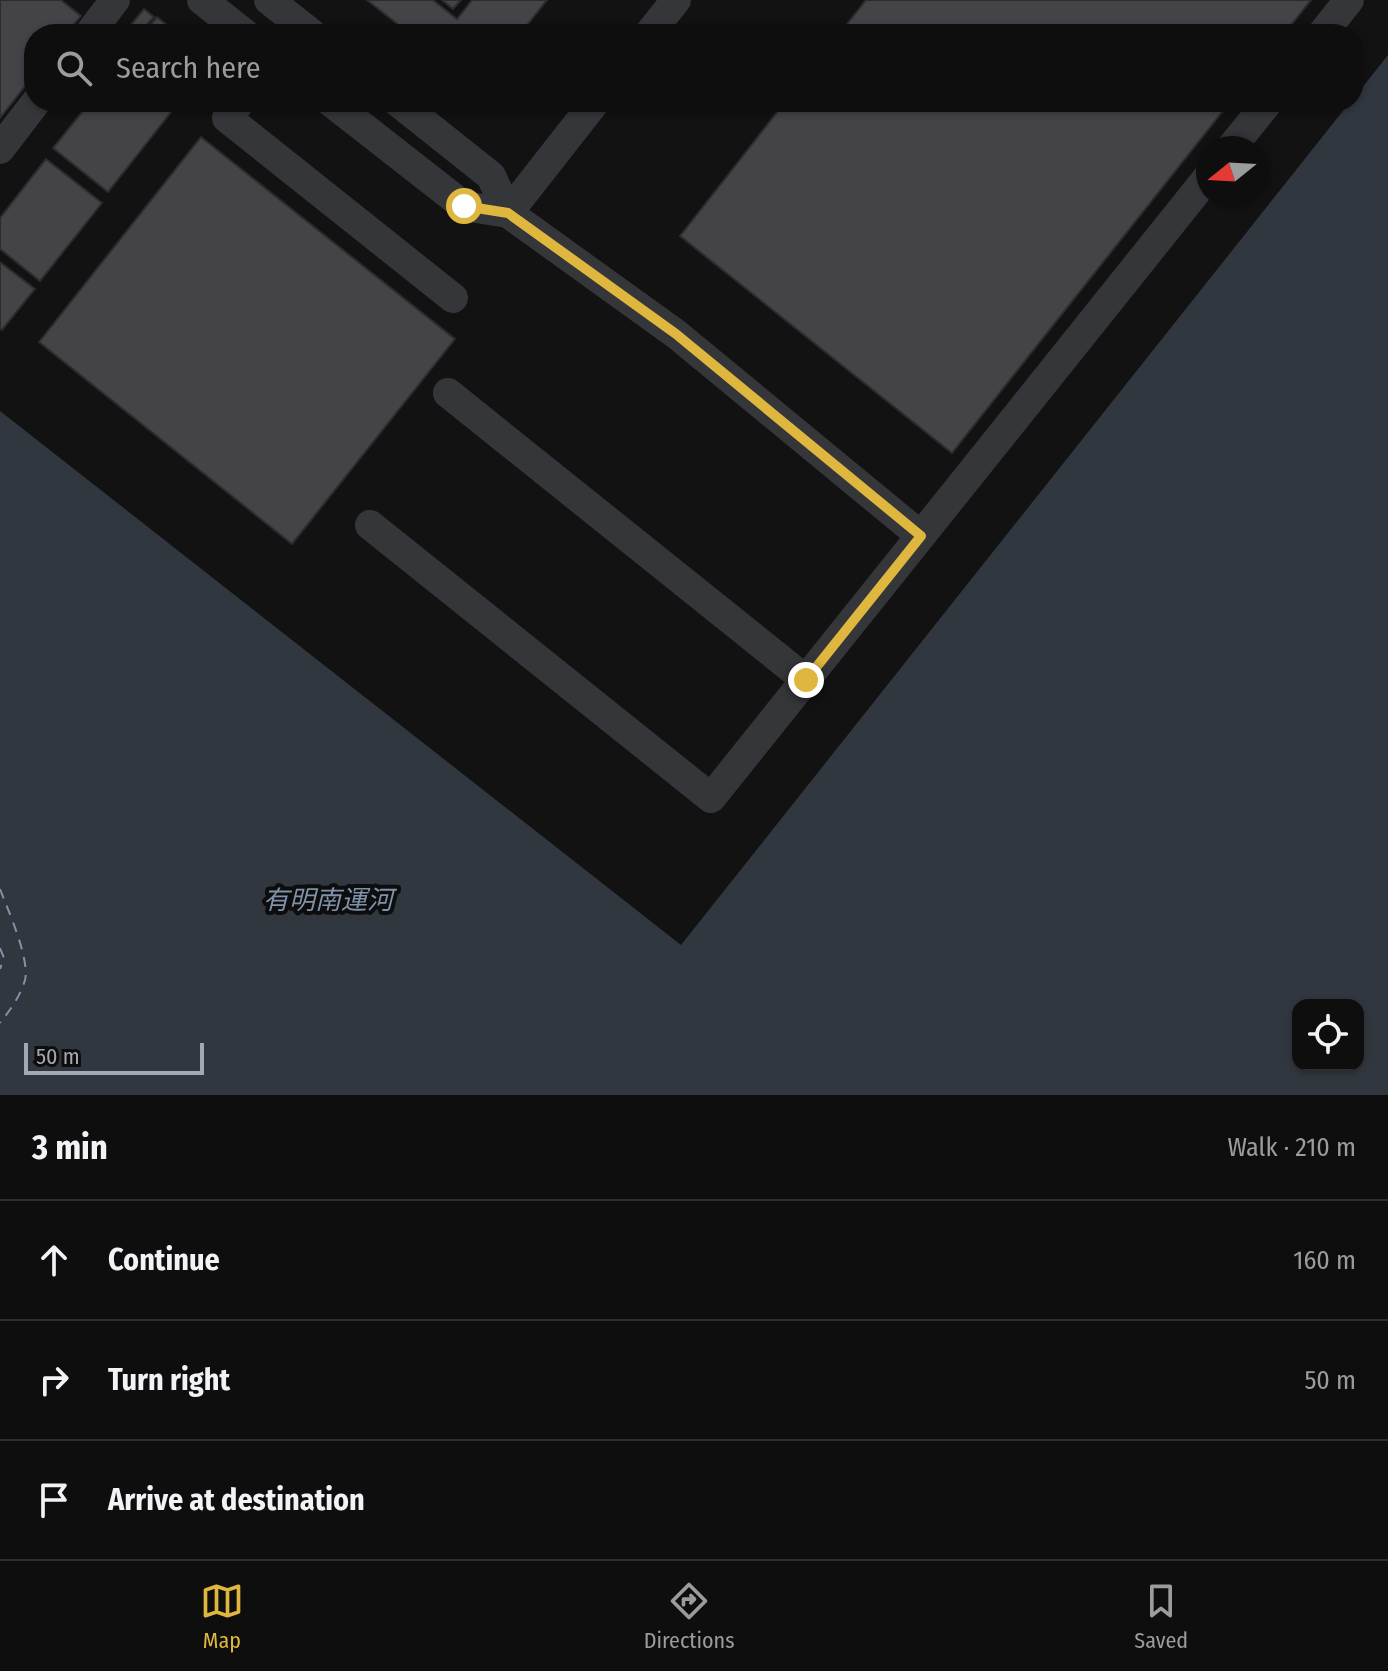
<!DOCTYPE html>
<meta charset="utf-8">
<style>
:root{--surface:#0e0e0e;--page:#171717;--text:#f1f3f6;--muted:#9b9c9e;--line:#2e2e2e;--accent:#dfb73e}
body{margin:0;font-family:"Fira Sans Condensed","Noto Sans JP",sans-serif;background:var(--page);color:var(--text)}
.controls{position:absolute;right:24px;bottom:24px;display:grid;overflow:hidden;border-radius:16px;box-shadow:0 2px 6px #0004}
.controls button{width:72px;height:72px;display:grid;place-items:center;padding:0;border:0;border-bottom:2px solid var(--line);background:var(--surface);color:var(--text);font:40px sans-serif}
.compass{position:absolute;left:1196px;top:136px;width:72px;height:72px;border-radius:50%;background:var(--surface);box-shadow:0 2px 6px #0004;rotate:252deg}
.scale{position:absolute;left:24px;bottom:20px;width:180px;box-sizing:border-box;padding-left:8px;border:4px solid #a5a8b2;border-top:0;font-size:22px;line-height:28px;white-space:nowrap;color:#a5a8b2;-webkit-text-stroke:6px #0d0d0e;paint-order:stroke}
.stop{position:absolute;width:24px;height:24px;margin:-18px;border:6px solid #dfb73e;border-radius:50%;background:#fff}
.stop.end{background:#dfb73e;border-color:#fff;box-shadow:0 2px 8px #0008}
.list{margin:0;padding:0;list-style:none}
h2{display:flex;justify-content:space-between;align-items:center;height:104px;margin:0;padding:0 32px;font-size:34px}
h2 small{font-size:26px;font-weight:400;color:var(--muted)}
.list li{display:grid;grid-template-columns:52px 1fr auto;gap:24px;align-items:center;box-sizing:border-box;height:120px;padding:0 32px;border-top:2px solid var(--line)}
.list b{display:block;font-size:30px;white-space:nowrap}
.list em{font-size:26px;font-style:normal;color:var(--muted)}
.icon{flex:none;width:44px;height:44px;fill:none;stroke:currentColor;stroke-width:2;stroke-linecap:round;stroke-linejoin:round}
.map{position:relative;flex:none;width:1388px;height:1095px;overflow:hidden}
.search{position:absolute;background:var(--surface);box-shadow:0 2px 6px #0004;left:24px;right:24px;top:24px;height:88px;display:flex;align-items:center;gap:20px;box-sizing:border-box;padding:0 28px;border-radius:32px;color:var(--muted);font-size:30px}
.sheet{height:464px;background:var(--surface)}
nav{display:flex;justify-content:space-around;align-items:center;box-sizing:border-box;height:112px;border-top:2px solid var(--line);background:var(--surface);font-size:22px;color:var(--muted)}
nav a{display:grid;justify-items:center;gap:4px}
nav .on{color:var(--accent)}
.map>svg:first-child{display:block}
</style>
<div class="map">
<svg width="1388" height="1095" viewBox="0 0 1388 1095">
<rect width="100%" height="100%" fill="#121213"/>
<!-- water -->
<path fill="#31373e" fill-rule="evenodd" d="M1388,55V1095H0V411L681,945L1350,102H1354V98ZM1298,1005H1358V1065H1298Z"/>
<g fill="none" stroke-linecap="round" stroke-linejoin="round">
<!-- ferry -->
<path stroke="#7f92aa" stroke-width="2" stroke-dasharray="10 8" stroke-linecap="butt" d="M0,889C8,910 30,959 25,980C20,997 10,1010 0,1023
M0,948L4,958L0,969"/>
</g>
<!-- building -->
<path fill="#444448" stroke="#2c2c2f" stroke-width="2" d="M0,0H61L81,16L66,34H34V75L0,118Z
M367,0H433L457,19L472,0H547L520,34H410Z
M442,0H461L453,9Z
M866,0H1311L1284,34H839Z
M144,9L154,17L138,34L129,27Z
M157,17L178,34H143Z
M90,102H179L108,192L53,148Z
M785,102H1230L952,453L680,236Z
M201,137L455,339L292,544L39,342Z
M46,159L102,203L40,281L0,249V218Z
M0,262L35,289L2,330L0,328Z"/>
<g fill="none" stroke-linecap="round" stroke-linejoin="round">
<!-- minor -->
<path stroke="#35363a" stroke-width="30" d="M202,0L245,34
M269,0L312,34
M89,34L115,0
M649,34L676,0
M1322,34L1349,0
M240,102L227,118L453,298
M331,102L464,206L508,213L676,334L921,536
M398,102L491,176L508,213
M1231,148L1268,102
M0,149L36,102
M508,213L595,102
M448,393L806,680
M370,525L711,798L1208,177"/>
</g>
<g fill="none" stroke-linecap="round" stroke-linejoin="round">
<!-- route -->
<path stroke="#dfb73e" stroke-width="10" d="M464,206L508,213L676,334L921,536L806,680"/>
</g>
<g text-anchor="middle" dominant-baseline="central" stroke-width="8" stroke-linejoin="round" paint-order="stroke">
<!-- water labels -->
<g font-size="26" font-style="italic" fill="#7f92aa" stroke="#0d0d0e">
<text x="328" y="900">有明南運河</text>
</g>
</g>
</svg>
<div class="controls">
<button><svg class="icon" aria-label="locate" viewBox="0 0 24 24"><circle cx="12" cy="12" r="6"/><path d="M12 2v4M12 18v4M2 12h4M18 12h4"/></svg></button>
</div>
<svg class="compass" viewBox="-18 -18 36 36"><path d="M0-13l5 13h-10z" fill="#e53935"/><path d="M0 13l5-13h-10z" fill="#9b9c9e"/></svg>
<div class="scale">50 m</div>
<div class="stop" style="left:464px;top:206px"></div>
<div class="stop end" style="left:806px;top:680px"></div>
<div class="search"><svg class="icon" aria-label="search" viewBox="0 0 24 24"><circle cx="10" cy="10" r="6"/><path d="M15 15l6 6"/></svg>Search here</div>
</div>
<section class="sheet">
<h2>3 min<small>Walk · 210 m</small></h2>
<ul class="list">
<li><svg class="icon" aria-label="ahead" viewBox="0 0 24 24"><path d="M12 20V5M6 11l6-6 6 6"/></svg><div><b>Continue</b></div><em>160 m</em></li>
<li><svg class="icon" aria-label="right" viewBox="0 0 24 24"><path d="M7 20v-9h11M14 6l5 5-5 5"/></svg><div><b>Turn right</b></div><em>50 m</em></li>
<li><svg class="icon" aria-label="arrive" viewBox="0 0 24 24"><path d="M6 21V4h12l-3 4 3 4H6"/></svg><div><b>Arrive at destination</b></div></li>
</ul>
</section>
<nav>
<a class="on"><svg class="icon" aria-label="map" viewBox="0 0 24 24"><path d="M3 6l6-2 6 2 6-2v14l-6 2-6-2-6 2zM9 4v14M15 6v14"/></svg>Map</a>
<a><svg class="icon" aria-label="directions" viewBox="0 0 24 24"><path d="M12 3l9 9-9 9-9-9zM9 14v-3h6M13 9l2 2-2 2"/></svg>Directions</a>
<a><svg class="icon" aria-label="saved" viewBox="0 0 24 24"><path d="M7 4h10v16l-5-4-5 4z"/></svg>Saved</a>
</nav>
